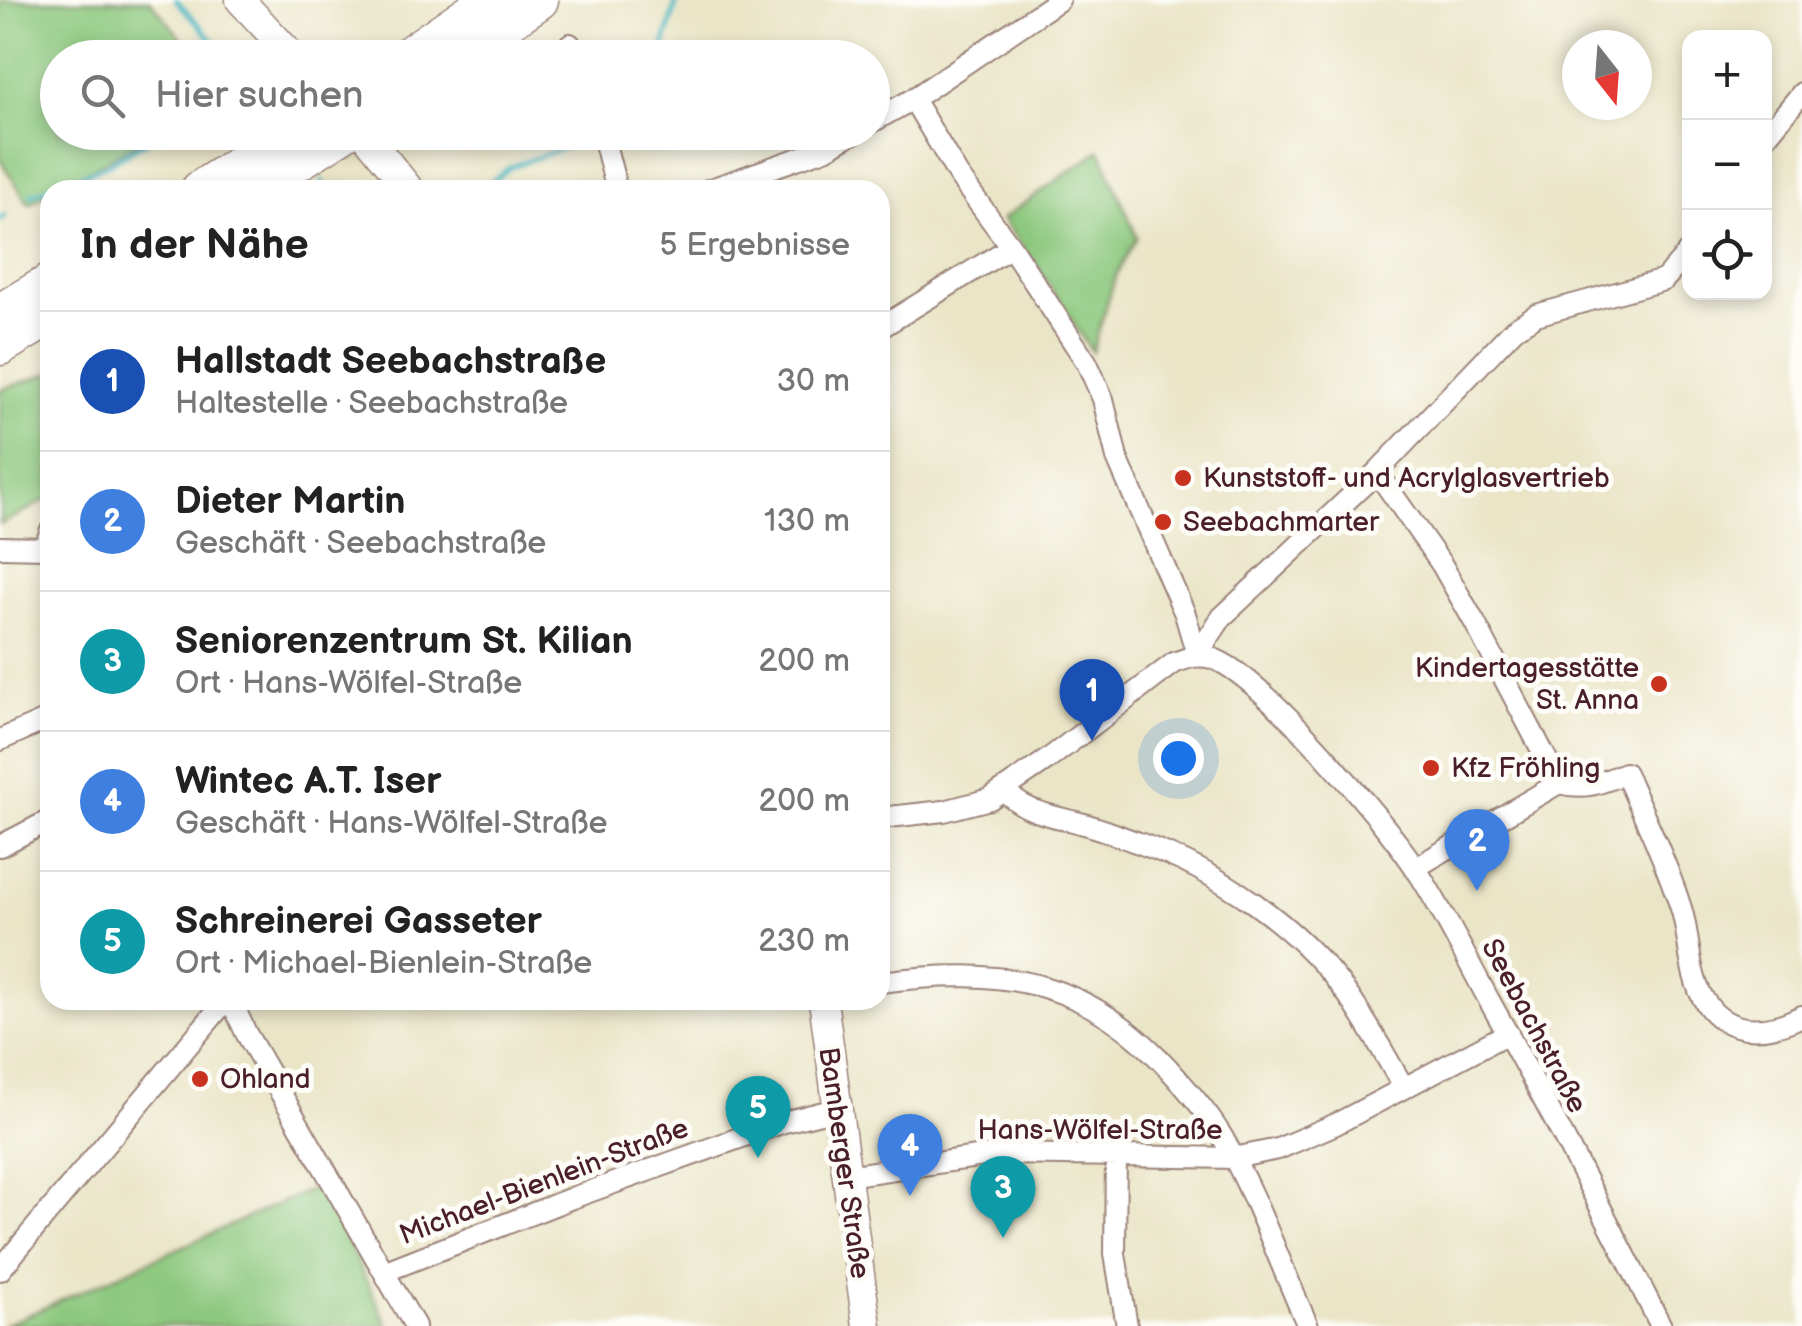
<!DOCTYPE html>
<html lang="de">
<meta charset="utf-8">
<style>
:root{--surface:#fff;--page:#f2f2f2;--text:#222;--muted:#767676;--line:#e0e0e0;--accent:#c8321e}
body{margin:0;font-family:"Balsamiq Sans",sans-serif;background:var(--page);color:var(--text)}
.controls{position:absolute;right:30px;top:30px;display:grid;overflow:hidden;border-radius:20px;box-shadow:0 5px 15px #0003}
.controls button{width:90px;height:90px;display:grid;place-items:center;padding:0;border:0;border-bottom:2px solid var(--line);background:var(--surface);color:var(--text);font:50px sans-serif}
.compass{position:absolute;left:1562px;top:30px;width:90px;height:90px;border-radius:50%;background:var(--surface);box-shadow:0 5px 15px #0003;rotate:163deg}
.you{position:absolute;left:1178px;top:758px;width:35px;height:35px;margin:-25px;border:8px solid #fff;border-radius:50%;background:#1a73e8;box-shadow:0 0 0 15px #1a73e833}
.badge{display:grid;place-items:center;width:65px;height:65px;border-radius:50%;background:var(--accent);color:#fff;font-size:32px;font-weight:700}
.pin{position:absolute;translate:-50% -82px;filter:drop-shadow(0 2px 5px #0008)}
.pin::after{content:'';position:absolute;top:52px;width:35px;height:30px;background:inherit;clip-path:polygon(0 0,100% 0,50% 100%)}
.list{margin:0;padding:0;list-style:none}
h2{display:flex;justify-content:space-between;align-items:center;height:130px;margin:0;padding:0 40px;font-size:42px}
h2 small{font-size:32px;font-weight:400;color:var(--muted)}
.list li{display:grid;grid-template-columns:65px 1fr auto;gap:30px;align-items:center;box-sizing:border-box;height:140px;padding:0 40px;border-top:2px solid var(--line)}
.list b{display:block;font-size:38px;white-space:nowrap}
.list p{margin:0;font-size:32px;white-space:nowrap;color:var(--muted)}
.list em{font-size:32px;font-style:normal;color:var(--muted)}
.icon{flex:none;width:55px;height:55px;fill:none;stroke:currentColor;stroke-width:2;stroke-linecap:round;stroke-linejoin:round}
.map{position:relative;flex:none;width:1802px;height:1326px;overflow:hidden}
.search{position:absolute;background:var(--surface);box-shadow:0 5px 15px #0003;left:40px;top:40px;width:850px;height:110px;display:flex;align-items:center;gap:25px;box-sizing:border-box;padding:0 35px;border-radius:55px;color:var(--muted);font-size:38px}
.panel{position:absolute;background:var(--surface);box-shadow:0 5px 15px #0003;left:40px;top:180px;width:850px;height:830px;border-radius:30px}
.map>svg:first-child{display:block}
</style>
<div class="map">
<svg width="1802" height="1326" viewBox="0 0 1802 1326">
<rect width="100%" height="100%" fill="#fdfcf7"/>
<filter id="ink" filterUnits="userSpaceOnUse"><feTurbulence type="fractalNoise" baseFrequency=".01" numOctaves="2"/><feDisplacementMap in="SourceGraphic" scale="20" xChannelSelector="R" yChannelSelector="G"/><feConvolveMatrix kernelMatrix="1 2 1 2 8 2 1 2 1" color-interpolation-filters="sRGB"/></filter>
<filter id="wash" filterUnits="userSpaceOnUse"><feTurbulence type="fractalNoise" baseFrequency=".0048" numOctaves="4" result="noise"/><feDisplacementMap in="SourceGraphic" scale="40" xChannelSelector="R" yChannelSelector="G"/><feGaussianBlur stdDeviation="2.25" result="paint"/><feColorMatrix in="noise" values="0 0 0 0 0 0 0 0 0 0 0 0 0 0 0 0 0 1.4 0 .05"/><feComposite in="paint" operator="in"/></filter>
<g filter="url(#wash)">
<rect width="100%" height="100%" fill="#eae5c7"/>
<!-- green -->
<path fill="#8cc87e" stroke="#6b7454" stroke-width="2.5" d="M0,0H150L197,57L58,58V132L155,133L29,204L0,160Z
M1100,150L1137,237L1116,275L1092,352L1037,266L1002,219Z
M50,373V498L0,525V390Z
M321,1185L388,1326H3Z"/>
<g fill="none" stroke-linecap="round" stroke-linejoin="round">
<!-- stream -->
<path stroke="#4ab8c3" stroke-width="5" d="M176,0L229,58
M665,58L664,46L677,0
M323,181L326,190
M481,190L510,167L595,137
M31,195L105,166L162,132
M0,219L5,216"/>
</g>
</g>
<g filter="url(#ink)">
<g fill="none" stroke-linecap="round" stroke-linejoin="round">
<defs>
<path id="street" d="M570,44L575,58
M913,99L958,175L1011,247L1087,363L1103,399L1117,458L1185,614L1197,655
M872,122L913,99L1059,0
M602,132L617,190
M1764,139L1802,93
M708,190L825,149L855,132
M880,328L1011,247
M1377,472L1442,565L1475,623L1559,783
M0,547L45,548L50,532
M1197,655L1222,617L1377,472L1514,329L1536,315L1664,280L1690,250
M0,740L50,718
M1004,790C1025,813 1051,815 1080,823C1100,828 1119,836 1139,843C1218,871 1299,926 1348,995C1369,1025 1386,1057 1404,1088
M880,818L944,811L990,799L1047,760L1174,663C1187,658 1197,654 1211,658C1261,673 1385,822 1416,869C1444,912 1466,958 1490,1002C1550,1109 1606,1217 1661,1326
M0,846L50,820
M1415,868L1559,783C1584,790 1602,783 1625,773C1645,817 1666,862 1681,908C1688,930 1688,953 1694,975C1709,1033 1755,1039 1802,1016
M880,982C1004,966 1091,979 1176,1077C1193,1096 1210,1116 1223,1138C1257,1197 1280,1264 1308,1326
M231,1000L246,1033L415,1326
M1116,1154L1115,1254L1127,1326
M846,1176L998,1154L1234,1158L1278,1149L1336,1124L1508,1033
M0,1270L226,1000
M386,1271L572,1198L784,1122L836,1109"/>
<path id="secondary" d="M240,0L294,58
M363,132L410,190
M823,1000L867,1326"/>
<path id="highway" d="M405,58L489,0
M454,58L539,0
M200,190L290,132
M253,190L344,132
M0,313L50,283
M0,346L50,316"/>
</defs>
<!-- street casing -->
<use href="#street" stroke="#9a8279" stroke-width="24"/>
<!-- secondary casing -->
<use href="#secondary" stroke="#9a8279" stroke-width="31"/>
<!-- highway casing -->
<use href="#highway" stroke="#9a8279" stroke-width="41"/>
<!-- street -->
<use href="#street" stroke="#fff" stroke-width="20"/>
<!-- secondary -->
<use href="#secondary" stroke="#fff" stroke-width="28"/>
<!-- highway -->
<use href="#highway" stroke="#fff" stroke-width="38"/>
</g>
</g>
<!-- markers -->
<g fill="#c8321e" stroke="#fdfcf7" stroke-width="4">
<circle cx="1183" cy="478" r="10"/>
<circle cx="1163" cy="522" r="10"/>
<circle cx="1659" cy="684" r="10"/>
<circle cx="1431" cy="768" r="10"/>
<circle cx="200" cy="1079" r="10"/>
</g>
<g text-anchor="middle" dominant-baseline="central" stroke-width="10" stroke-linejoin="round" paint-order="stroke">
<!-- poi labels -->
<g font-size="28" fill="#4a1f2b" stroke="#fdfcf7" text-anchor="start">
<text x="1203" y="478">Kunststoff- und Acrylglasvertrieb</text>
<text x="1183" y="522">Seebachmarter</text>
<text x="1639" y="668" text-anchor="end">Kindertagesstätte<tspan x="1639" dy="32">St. Anna</tspan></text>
<text x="1451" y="768">Kfz Fröhling</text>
<text x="220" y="1079">Ohland</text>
</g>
<!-- street labels -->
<g font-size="28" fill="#4a1f2b" stroke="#fdfcf7">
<text transform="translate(1534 1026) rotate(62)">Seebachstraße</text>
<text x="1100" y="1130">Hans-Wölfel-Straße</text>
<text transform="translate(844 1163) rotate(82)">Bamberger Straße</text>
<text transform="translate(544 1182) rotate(-21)">Michael-Bienlein-Straße</text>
</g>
</g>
</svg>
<div class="controls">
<button>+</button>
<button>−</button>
<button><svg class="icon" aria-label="locate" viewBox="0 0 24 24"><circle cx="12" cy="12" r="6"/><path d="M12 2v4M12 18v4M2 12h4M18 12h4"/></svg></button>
</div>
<svg class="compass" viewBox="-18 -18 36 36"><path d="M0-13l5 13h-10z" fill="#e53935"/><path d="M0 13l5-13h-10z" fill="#767676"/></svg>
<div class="you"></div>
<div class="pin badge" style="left:1092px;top:741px;background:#1a4fb4">1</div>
<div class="pin badge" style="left:1477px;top:891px;background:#3f7fe0">2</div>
<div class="pin badge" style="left:1003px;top:1238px;background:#0f9aa8">3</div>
<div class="pin badge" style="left:910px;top:1196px;background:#3f7fe0">4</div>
<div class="pin badge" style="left:758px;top:1158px;background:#0f9aa8">5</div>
<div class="search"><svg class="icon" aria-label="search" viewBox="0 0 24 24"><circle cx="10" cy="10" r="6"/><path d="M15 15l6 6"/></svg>Hier suchen</div>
<section class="panel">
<h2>In der Nähe<small>5 Ergebnisse</small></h2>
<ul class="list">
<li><span class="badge" style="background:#1a4fb4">1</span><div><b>Hallstadt Seebachstraße</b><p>Haltestelle · Seebachstraße</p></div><em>30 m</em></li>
<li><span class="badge" style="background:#3f7fe0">2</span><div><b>Dieter Martin</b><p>Geschäft · Seebachstraße</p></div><em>130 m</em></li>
<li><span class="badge" style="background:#0f9aa8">3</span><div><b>Seniorenzentrum St. Kilian</b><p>Ort · Hans-Wölfel-Straße</p></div><em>200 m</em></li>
<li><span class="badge" style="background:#3f7fe0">4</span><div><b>Wintec A.T. Iser</b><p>Geschäft · Hans-Wölfel-Straße</p></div><em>200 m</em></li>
<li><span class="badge" style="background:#0f9aa8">5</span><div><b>Schreinerei Gasseter</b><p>Ort · Michael-Bienlein-Straße</p></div><em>230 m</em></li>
</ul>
</section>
</div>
